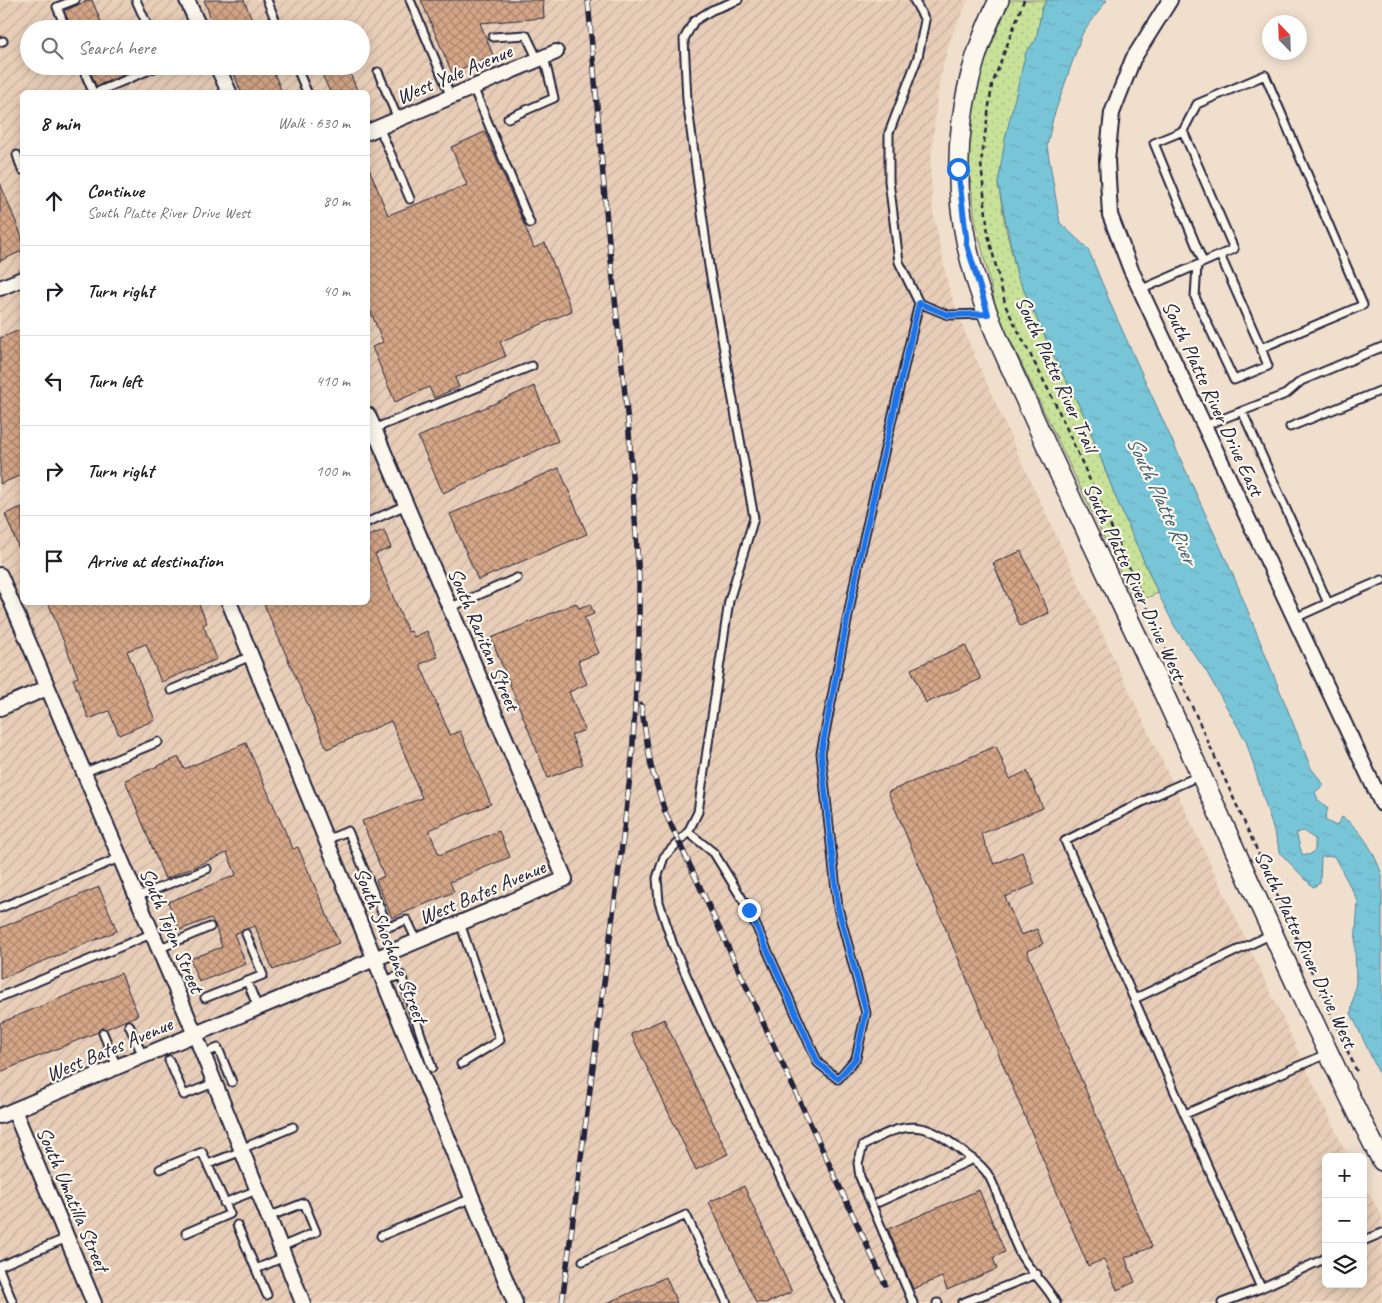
<!DOCTYPE html>
<meta charset="utf-8">
<style>
:root{--surface:#fff;--page:#f2f2f2;--text:#202124;--muted:#757577;--line:#e0e0e0}
body{margin:0;font-family:Caveat,sans-serif;background:var(--page);color:var(--text)}
.controls{position:absolute;right:15px;bottom:15px;display:grid;overflow:hidden;border-radius:8px;box-shadow:0 2px 12px #0003}
.controls button{width:45px;height:45px;display:grid;place-items:center;padding:0;border:0;border-bottom:1px solid var(--line);background:var(--surface);color:var(--text);font:25px sans-serif}
.compass{position:absolute;left:1262px;top:15px;width:45px;height:45px;border-radius:50%;background:var(--surface);box-shadow:0 2px 12px #0003;rotate:337deg}
.stop{position:absolute;width:15px;height:15px;margin:-11px;border:4px solid #1a73e8;border-radius:50%;background:#fff}
.stop.end{background:#1a73e8;border-color:#fff;box-shadow:0 1px 5px #0008}
.list{margin:0;padding:0;list-style:none}
h2{display:flex;justify-content:space-between;align-items:center;height:65px;margin:0;padding:0 20px;font-size:21px}
h2 small{font-size:16px;font-weight:400;color:var(--muted)}
.list li{display:grid;grid-template-columns:32px 1fr auto;gap:15px;align-items:center;box-sizing:border-box;height:90px;padding:0 20px;border-top:1px solid var(--line)}
.list b{display:block;font-size:19px;white-space:nowrap}
.list p{margin:0;font-size:16px;white-space:nowrap;color:var(--muted)}
.list em{font-size:16px;font-style:normal;color:var(--muted)}
.icon{flex:none;width:28px;height:28px;fill:none;stroke:currentColor;stroke-width:2;stroke-linecap:round;stroke-linejoin:round}
.map{position:relative;flex:none;width:1382px;height:1303px;overflow:hidden}
.search{position:absolute;background:var(--surface);box-shadow:0 2px 12px #0003;left:20px;top:20px;width:350px;height:55px;display:flex;align-items:center;gap:12px;box-sizing:border-box;padding:0 18px;border-radius:28px;color:var(--muted);font-size:19px}
.panel{position:absolute;background:var(--surface);box-shadow:0 2px 12px #0003;left:20px;top:90px;width:350px;height:515px;border-radius:8px}
.map>svg:first-child{display:block}
</style>
<div class="map">
<svg width="1382" height="1303" viewBox="0 0 1382 1303">
<defs>
<pattern id="industrial-furrows" width="10" height="10" patternUnits="userSpaceOnUse" patternTransform="scale(1.25)"><rect width="10" height="10" fill="#e8ceb8"/><path d="M-1 1l2-2M0 10L10 0M9 11l2-2" fill="none" stroke="#c7b19f"/></pattern>
<pattern id="grass-dots" width="8" height="8" patternUnits="userSpaceOnUse" patternTransform="scale(1.25)"><rect width="8" height="8" fill="#c9e299"/><path d="M2 2h.1M6 6h.1" fill="none" stroke="#acc285" stroke-width="1.8" stroke-linecap="round"/></pattern>
<pattern id="water-ripples" width="26" height="14" patternUnits="userSpaceOnUse" patternTransform="scale(1.25)"><rect width="26" height="14" fill="#79c5d8"/><path d="M2 4q2-2 4 0t4 0M15 11q2-2 4 0t4 0" fill="none" stroke="#68a9ba"/></pattern>
<pattern id="building-cross-hatch" width="8" height="8" patternUnits="userSpaceOnUse" patternTransform="scale(1.25)"><rect width="8" height="8" fill="#d5a686"/><path d="M0 0l8 8M0 8l8-8" fill="none" stroke="#ac876f"/></pattern>
</defs>
<rect width="100%" height="100%" fill="#f0dfcd"/>
<filter id="ink" filterUnits="userSpaceOnUse"><feTurbulence type="fractalNoise" baseFrequency=".02" numOctaves="2"/><feDisplacementMap in="SourceGraphic" scale="10" xChannelSelector="R" yChannelSelector="G"/><feConvolveMatrix kernelMatrix="1 2 1 2 8 2 1 2 1" color-interpolation-filters="sRGB"/></filter>
<g filter="url(#ink)">
<!-- industrial -->
<path fill="url(#industrial-furrows)" fill-rule="evenodd" d="M0,0H968L950,40L939,82L930,168L933,212L949,289L968,341L1025,469L1348,1157H1326V1284H1363V1185L1382,1215V1303H0ZM29,29H361V66H29ZM22,92H368V602H22Z"/>
<!-- grass -->
<path fill="url(#grass-dots)" stroke="#76826a" d="M1010,0H1047L1042,8L1036,40L1026,52L998,184L1006,229L1017,275L1056,361L1085,417L1116,498L1158,593L1135,603L997,312L975,219L968,160L974,102L985,61Z"/>
<!-- water -->
<path fill="url(#water-ripples)" stroke="#568499" fill-rule="evenodd" d="M1047,0H1107L1082,34L1053,118L1047,146L1060,223L1088,249L1114,312L1237,584L1311,768L1324,785L1315,792L1318,800L1328,807L1325,820L1336,826L1342,817C1362,829 1375,854 1382,875V1080L1351,1013L1356,981L1355,945L1358,901L1334,856L1321,857L1320,883L1313,887L1281,854L1246,741L1206,671L1175,627L1158,593L1116,498L1085,417L1056,361L1017,275L998,184L1005,139L1026,52L1036,40L1042,8ZM1303,831L1315,839V851L1309,855L1302,854L1296,833Z"/>
<!-- building -->
<path fill="url(#building-cross-hatch)" stroke="#22223b" d="M89,0H92L104,29H71L64,11Z
M204,0H244L256,29H215Z
M421,0H543L544,18L480,23L493,55L452,73Z
M88,66H120L124,75L96,86Z
M231,66H271L282,92H241Z
M341,66H347L358,92H330L322,74Z
M485,132L534,248L545,243L572,311L500,342L506,356L455,378L459,387L434,398L429,387L395,402L372,347L383,342L368,305V166L388,215L467,185L451,147Z
M0,183L22,237V251L0,261Z
M22,329V475L0,484V338Z
M534,386L558,441L443,493L418,437Z
M559,468L587,534L478,580L450,514Z
M22,507V556L5,514Z
M384,530L391,548L375,554L408,632L411,631L414,637L427,631L438,657L420,664L450,735L460,731L491,804L429,830L439,855L499,831L510,857L450,882L454,892L392,918L376,880L384,876L362,821L422,798L405,755L391,721L327,749L263,602H368V536Z
M1021,551L1049,613L1020,626L993,563Z
M48,602H198L207,623L203,625L217,659L161,682L146,644L127,651L155,720L119,735L109,711L89,719L73,679L78,677Z
M576,603L579,608L590,604L594,614L584,618L599,653L578,661L587,684L569,692L585,730L571,735L583,764L548,778L491,638Z
M965,645L981,679L926,703L911,669Z
M246,743L293,849L298,847L339,943L273,970L255,926L234,934L246,964L199,982L190,959L222,947L215,925L211,918L180,930L168,902L236,875L235,872L227,853L165,879L125,780L179,757L184,769Z
M996,746L1010,779L1027,771L1043,808L981,834L994,864L1022,852L1035,884L1005,897L1021,935L1037,929L1043,944L1027,951L1152,1247L1125,1258L1135,1282L1117,1290L1104,1259L1088,1266L888,792Z
M99,887L117,931L0,979V928Z
M121,973L138,1015L106,1029L101,1028L98,1032L0,1072V1023Z
M664,1019L728,1154L696,1170L631,1034Z
M744,1186L792,1292L767,1303H756L709,1202Z
M979,1190L1005,1252L993,1258L997,1269L947,1290L942,1277L913,1289L888,1229Z
M666,1277L677,1303H607Z"/>
<g fill="none" stroke-linecap="round" stroke-linejoin="round">
<defs>
<path id="lane" d="M136,0L149,29
M267,0L279,29
M410,0L451,97
M738,0L712,10L694,21L684,39L687,100L709,266L754,518L729,601L698,812L688,832L664,857L657,878L659,902L673,945L708,1025L840,1303
M914,0L925,20L918,57L889,133V181L899,262L919,303L948,315L985,314
M66,29L57,7L75,0
M493,37L526,35L538,60
M0,42L3,41
M82,66L93,92
M296,66L307,92
M378,72L398,119
M473,87L530,223
M97,92L159,66
M508,118L554,98L544,57
M379,127L410,199
M1183,131L1154,143L1203,262
M17,155L22,170
M1197,265L1195,297L1234,380L1268,366L1261,348
M1140,290L1234,249L1183,131L1197,104L1265,75L1363,305L1261,348L1220,255
M1242,411L1328,603L1295,618
M1204,426L1286,394L1301,381L1382,347
M1290,427L1382,390
M373,429L532,366
M368,522L406,505
M1328,603L1382,580
M449,608L517,578
M171,690L251,656
M83,773L158,742
M1201,775L1154,796L1065,841L1134,999L1272,934
M688,832L714,853L749,910L818,1063L838,1079L856,1058L866,1013L838,908L821,753L859,560L919,303
M326,840L348,831L388,927L407,920L417,941
M136,897L207,869
M0,908L119,858
M460,923L500,1040L461,1064
M158,949L210,927
M247,981L258,1008
M384,981L401,975L432,1068
M0,997L151,934
M205,998L263,975L246,934
M1134,999L1261,1288L1326,1258
M129,1025L143,1056
M103,1033L117,1067
M203,1054L218,1048L232,1082
M169,1060L184,1095L214,1083
M1185,1114L1327,1054
M241,1149L293,1127
M208,1164L242,1151
M160,1169L202,1152L230,1214L186,1233
M879,1202L973,1159
M224,1203L257,1190
M268,1217L304,1203L316,1232L281,1247
M237,1225L267,1295
M381,1236L472,1198
M1363,1241L1382,1233
M583,1261L686,1215L727,1303
M0,1266L67,1238
M256,1269L284,1257
M0,1271L13,1303
M913,1303L860,1177L858,1163L863,1146C906,1120 924,1120 963,1152C973,1160 984,1166 990,1178C1003,1203 1008,1233 1022,1257C1032,1273 1047,1286 1056,1303
M937,1303H938
M962,1303L1037,1274
M1222,1303L1261,1288"/>
<path id="street" d="M187,0L200,29
M1170,0L1133,59L1112,113L1107,160L1110,215L1131,270L1382,804
M217,66L229,92
M368,132L556,52
M0,288L22,279
M0,575L195,1034L303,1303
M229,602L515,1303
M0,708L47,688
M14,1110L94,1303
M0,1116L565,879L368,415"/>
<path id="secondary" d="M999,0C961,76 949,162 967,246C979,302 1004,353 1028,405C1064,486 1103,565 1141,645C1222,816 1295,992 1382,1161"/>
</defs>
<!-- lane casing -->
<use href="#lane" stroke="#22223b" stroke-width="11"/>
<!-- street casing -->
<use href="#street" stroke="#22223b" stroke-width="18"/>
<!-- secondary casing -->
<use href="#secondary" stroke="#22223b" stroke-width="22"/>
<!-- path -->
<path stroke="#22223b" stroke-width="2.5" stroke-dasharray="5 4" stroke-linecap="butt" d="M1024,0L992,85L981,163L988,234L1006,307L1056,405L1358,1074"/>
<!-- lane -->
<use href="#lane" stroke="#fbf7ec" stroke-width="7"/>
<!-- street -->
<use href="#street" stroke="#fbf7ec" stroke-width="14"/>
<!-- secondary -->
<use href="#secondary" stroke="#fbf7ec" stroke-width="19"/>
<defs>
<path id="rail" d="M641,705L651,766L665,812L885,1284
M562,1303L623,838L632,759L639,637V578L629,432L607,222L588,0"/>
</defs>
<!-- rail casing -->
<use href="#rail" stroke="#22223b" stroke-width="5.5"/>
<!-- rail -->
<use href="#rail" stroke="#fbf7ec" stroke-width="4" stroke-dasharray="11" stroke-linecap="butt"/>
</g>
</g>
<g fill="none" stroke-linecap="round" stroke-linejoin="round" filter="url(#ink)">
<!-- route -->
<path stroke="#1a73e8" stroke-width="6" d="M749,910L818,1063L838,1079L856,1058L866,1012L838,908L821,753L859,560L919,303L948,315L988,314L967,245L958,169"/>
</g>
<g text-anchor="middle" dominant-baseline="central" stroke-width="4.5" stroke-linejoin="round" paint-order="stroke">
<!-- street labels -->
<g font-size="21" fill="#22223b" stroke="#fbf7ec">
<text transform="translate(454 74) rotate(-23)">West Yale Avenue</text>
<text transform="translate(1057 374) rotate(65)">South Platte River Trail</text>
<text transform="translate(1213 398) rotate(65)">South Platte River Drive East</text>
<text transform="translate(1135 581) rotate(65)">South Platte River Drive West</text>
<text transform="translate(484 639) rotate(67)">South Raritan Street</text>
<text transform="translate(482 892) rotate(-23)">West Bates Avenue</text>
<text transform="translate(172 930) rotate(67)">South Tejon Street</text>
<text transform="translate(391 945) rotate(68)">South Shoshone Street</text>
<text transform="translate(1306 949) rotate(65)">South Platte River Drive West</text>
<text transform="translate(109 1049) rotate(-23)">West Bates Avenue</text>
<text transform="translate(73 1199) rotate(67)">South Umatilla Street</text>
</g>
<!-- water labels -->
<g font-size="22" font-style="italic" fill="#405b72" stroke="#fbf7ec">
<text transform="translate(1162 500) rotate(65)">South Platte River</text>
</g>
</g>
</svg>
<div class="controls">
<button>+</button>
<button>−</button>
<button><svg class="icon" aria-label="layers" viewBox="0 0 24 24"><path d="M12 4l9 5-9 5-9-5zM3 14l9 5 9-5"/></svg></button>
</div>
<svg class="compass" viewBox="-18 -18 36 36"><path d="M0-13l5 13h-10z" fill="#e53935"/><path d="M0 13l5-13h-10z" fill="#757577"/></svg>
<div class="stop" style="left:958px;top:169px"></div>
<div class="stop end" style="left:749px;top:910px"></div>
<div class="search"><svg class="icon" aria-label="search" viewBox="0 0 24 24"><circle cx="10" cy="10" r="6"/><path d="M15 15l6 6"/></svg>Search here</div>
<section class="panel">
<h2>8 min<small>Walk · 630 m</small></h2>
<ul class="list">
<li><svg class="icon" aria-label="ahead" viewBox="0 0 24 24"><path d="M12 20V5M6 11l6-6 6 6"/></svg><div><b>Continue</b><p>South Platte River Drive West</p></div><em>80 m</em></li>
<li><svg class="icon" aria-label="right" viewBox="0 0 24 24"><path d="M7 20v-9h11M14 6l5 5-5 5"/></svg><div><b>Turn right</b></div><em>40 m</em></li>
<li><svg class="icon" aria-label="left" viewBox="0 0 24 24"><path d="M17 20v-9H6M10 6l-5 5 5 5"/></svg><div><b>Turn left</b></div><em>410 m</em></li>
<li><svg class="icon" aria-label="right" viewBox="0 0 24 24"><path d="M7 20v-9h11M14 6l5 5-5 5"/></svg><div><b>Turn right</b></div><em>100 m</em></li>
<li><svg class="icon" aria-label="arrive" viewBox="0 0 24 24"><path d="M6 21V4h12l-3 4 3 4H6"/></svg><div><b>Arrive at destination</b></div></li>
</ul>
</section>
</div>
